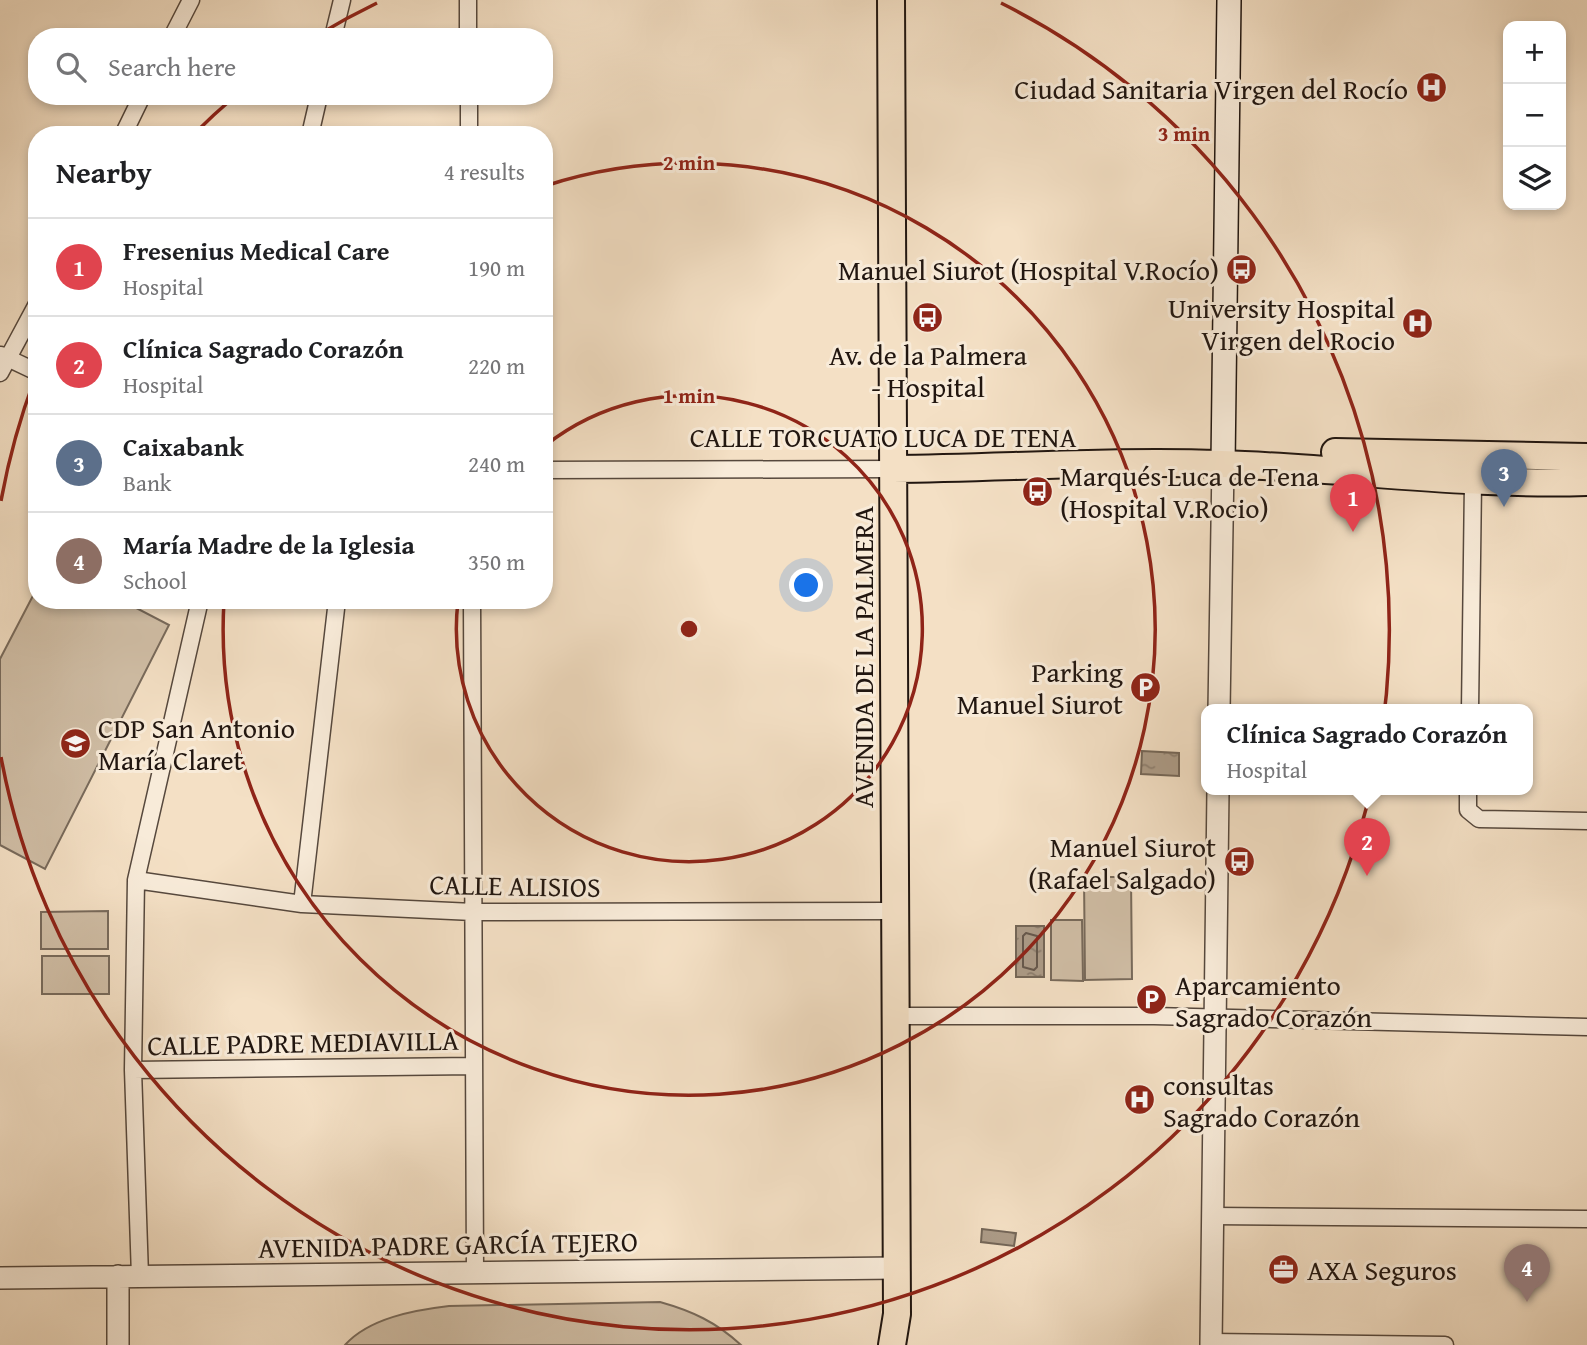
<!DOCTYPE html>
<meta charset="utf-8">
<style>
:root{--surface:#fff;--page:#f2f2f2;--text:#202124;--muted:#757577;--line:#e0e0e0;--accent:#8f2418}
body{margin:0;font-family:"Gentium Book Plus",serif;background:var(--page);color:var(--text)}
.controls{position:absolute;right:21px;top:21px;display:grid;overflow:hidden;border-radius:14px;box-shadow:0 4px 10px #0003}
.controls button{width:63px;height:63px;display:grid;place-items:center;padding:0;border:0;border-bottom:2px solid var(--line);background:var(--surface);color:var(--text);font:35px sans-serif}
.you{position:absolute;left:807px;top:586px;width:24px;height:24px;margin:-18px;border:5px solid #fff;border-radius:50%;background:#1a73e8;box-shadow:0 0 0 10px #1a73e833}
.badge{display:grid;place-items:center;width:46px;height:46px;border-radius:50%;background:var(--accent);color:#fff;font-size:23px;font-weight:700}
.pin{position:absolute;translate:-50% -58px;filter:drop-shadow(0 2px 4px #0008)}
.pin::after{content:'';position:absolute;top:37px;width:24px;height:21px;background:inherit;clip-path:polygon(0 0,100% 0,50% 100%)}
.popup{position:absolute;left:1201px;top:704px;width:332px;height:91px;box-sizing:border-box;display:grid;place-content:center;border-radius:14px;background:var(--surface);filter:drop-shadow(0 2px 5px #0005);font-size:23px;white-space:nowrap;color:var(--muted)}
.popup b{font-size:26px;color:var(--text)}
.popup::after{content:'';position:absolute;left:50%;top:100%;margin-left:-14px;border:14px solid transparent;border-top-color:var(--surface)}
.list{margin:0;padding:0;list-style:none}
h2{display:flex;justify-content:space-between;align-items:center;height:91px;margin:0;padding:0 28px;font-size:30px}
h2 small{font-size:23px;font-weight:400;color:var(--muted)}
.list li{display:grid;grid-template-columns:46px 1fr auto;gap:21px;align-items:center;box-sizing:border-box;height:98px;padding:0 28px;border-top:2px solid var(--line)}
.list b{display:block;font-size:26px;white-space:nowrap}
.list p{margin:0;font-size:23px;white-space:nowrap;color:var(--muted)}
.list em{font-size:23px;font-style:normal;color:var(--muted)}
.icon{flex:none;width:38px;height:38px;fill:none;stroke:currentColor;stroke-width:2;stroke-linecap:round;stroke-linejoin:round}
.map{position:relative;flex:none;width:1587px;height:1345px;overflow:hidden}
.search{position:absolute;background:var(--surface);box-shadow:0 4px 10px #0003;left:28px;top:28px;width:525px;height:77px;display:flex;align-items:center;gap:18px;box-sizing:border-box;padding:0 24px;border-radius:28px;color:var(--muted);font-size:26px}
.panel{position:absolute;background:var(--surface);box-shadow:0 4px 10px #0003;left:28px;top:126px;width:525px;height:483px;border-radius:28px}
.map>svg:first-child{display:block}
</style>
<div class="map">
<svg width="1587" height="1345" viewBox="0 0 1587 1345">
<defs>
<pattern id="water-ripples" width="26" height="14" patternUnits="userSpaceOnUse" patternTransform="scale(1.75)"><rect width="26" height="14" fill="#ac9b87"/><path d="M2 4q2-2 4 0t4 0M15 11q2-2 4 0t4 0" fill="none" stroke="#8c7d6d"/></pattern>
</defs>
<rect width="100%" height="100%" fill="#f4e0c5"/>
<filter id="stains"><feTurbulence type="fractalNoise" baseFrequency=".00286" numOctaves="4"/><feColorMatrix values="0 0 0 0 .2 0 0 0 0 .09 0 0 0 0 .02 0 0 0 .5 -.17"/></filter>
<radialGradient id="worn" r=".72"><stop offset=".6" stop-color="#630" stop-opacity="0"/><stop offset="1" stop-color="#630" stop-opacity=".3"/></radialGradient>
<!-- grass -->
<path fill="#d0bea6" stroke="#786a5b" stroke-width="2" d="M37,588V600H121L169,625L45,869L0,845V659Z
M1084,877H1131L1132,979L1085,980Z
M108,911V949H41V912Z
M1051,920H1082L1083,981L1051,980Z
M42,956H109V994H42Z
M660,1302C692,1311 716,1322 741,1345H345C369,1318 415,1310 449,1306Z"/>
<!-- water -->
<path fill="url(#water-ripples)" stroke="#746657" stroke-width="2" d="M1142,751L1179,753V776L1141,774Z
M1016,926H1044V977H1016Z
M982,1229L1016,1233L1014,1246L981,1242Z"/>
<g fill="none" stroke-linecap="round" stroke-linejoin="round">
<!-- shore -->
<path stroke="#66584c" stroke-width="2" d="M1026,933L1037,936V967L1034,970L1023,967V936Z"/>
<defs>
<path id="minor" d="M468,0V37
M172,37L191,0
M333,37L342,0
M469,96V135
M123,135L142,96
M310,135L319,96
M1,355L37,372
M0,373L37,304
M544,470L893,469
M472,600L475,1272
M1470,710L1473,482
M1468,790V810L1479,819L1587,821
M136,880L302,904L473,912L895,911
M302,904L337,600
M895,1016H1154L1587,1027
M133,1070L474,1066
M1212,1216L1587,1219
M140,1276L133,1070L136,880L200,600
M1211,1342L1445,1345"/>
<path id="tertiary" d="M1219,710L1223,464
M118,1276V1345
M0,1278L897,1268
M1211,1345L1218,790"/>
<path id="secondary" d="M1223,464L1229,0"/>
<path id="primary" d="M891,0L897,1314L892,1345
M1335,452L1587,457
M893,469C1002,468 1113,460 1222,464C1344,468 1465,486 1587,482"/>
</defs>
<!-- minor casing -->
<use href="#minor" stroke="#56483d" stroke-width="19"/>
<!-- tertiary casing -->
<use href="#tertiary" stroke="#56483d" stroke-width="24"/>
<!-- secondary casing -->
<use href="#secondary" stroke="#211610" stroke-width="26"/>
<!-- primary casing -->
<use href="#primary" stroke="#211610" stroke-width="30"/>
<!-- minor -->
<use href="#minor" stroke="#f8ebd9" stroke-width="16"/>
<!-- tertiary -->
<use href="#tertiary" stroke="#f8ebd9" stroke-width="21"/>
<!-- secondary -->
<use href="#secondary" stroke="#f8ebd9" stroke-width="23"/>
<!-- primary -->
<use href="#primary" stroke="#f4e0c5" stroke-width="26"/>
</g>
<!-- distance rings -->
<g fill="none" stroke="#8f2418" stroke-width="3.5">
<path d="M546 445A233 233 0 1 1 458 601"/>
<path d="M545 186A466 466 0 1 1 224 601"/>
<path d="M1 501A700 700 0 0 1 35 378M194 134A700 700 0 0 1 234 97M318 35A700 700 0 0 1 377 3M1001 3A700 700 0 1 1 1 757"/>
</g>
<!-- icons -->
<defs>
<symbol id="hospital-disc" viewBox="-11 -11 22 22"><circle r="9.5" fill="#8f2418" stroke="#f8ebd9"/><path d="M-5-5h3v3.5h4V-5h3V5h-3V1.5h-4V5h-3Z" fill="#fff"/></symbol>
<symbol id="bus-disc" viewBox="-11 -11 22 22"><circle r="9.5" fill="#8f2418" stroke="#f8ebd9"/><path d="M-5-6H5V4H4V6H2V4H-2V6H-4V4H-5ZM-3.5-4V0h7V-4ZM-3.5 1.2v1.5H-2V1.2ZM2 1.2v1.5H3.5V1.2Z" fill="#fff"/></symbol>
<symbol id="parking-disc" viewBox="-11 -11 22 22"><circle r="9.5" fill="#8f2418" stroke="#f8ebd9"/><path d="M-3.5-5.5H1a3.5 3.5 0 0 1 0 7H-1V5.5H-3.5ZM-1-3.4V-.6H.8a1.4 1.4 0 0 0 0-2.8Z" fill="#fff"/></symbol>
<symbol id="school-disc" viewBox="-11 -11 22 22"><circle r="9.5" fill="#8f2418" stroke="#f8ebd9"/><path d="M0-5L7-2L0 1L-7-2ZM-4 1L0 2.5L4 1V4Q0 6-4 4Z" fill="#fff"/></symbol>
<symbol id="office-disc" viewBox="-11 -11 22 22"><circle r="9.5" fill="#8f2418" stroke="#f8ebd9"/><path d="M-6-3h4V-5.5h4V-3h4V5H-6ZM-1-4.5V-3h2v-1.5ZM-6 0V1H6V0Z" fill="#fff"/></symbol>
</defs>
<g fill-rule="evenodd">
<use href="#hospital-disc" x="1414" y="70" width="35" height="35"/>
<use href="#bus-disc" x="1224" y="252" width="35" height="35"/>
<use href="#bus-disc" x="910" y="300" width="35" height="35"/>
<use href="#hospital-disc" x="1400" y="306" width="35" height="35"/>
<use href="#bus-disc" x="1020" y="474" width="35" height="35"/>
<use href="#parking-disc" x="1128" y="670" width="35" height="35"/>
<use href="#school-disc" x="58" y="726" width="35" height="35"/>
<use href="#bus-disc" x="1222" y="844" width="35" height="35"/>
<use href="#parking-disc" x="1134" y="982" width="35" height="35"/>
<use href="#hospital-disc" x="1122" y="1082" width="35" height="35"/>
<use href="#office-disc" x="1266" y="1252" width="35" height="35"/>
</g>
<g text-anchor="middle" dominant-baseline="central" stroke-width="6" stroke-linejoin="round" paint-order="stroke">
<!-- poi labels -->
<g font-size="28" fill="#211610" stroke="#f8ebd9" text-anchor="end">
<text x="1408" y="88">Ciudad Sanitaria Virgen del Rocío</text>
<text x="1219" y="269">Manuel Siurot (Hospital V.Rocío)</text>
<text x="1395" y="307">University Hospital<tspan x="1395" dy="32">Virgen del Rocio</tspan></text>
<text x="928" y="354" text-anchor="middle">Av. de la Palmera<tspan x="928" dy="32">- Hospital</tspan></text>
<text x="1060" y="475" text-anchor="start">Marqués Luca de Tena<tspan x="1060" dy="32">(Hospital V.Rocio)</tspan></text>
<text x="1123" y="671">Parking<tspan x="1123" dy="32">Manuel Siurot</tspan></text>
<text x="98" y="727" text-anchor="start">CDP San Antonio<tspan x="98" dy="32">María Claret</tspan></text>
<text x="1216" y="846">Manuel Siurot<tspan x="1216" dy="32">(Rafael Salgado)</tspan></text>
<text x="1175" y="984" text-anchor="start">Aparcamiento<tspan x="1175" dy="32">Sagrado Corazón</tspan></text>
<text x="1163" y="1084" text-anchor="start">consultas<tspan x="1163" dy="32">Sagrado Corazón</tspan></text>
<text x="1307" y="1269" text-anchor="start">AXA Seguros</text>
</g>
<!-- street labels -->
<g font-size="28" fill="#211610" stroke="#f8ebd9">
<text x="883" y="436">CALLE TORCUATO LUCA DE TENA</text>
<text transform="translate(862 657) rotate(-90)">AVENIDA DE LA PALMERA</text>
<text transform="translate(515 885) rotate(1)">CALLE ALISIOS</text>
<text transform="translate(303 1042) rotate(-1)">CALLE PADRE MEDIAVILLA</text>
<text transform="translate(448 1244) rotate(-1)">AVENIDA PADRE GARCÍA TEJERO</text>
</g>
</g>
<circle cx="689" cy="629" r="10" fill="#8f2418" stroke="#f8ebd9" stroke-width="3.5"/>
<g font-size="21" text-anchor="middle" font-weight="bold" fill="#8f2418" stroke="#f8ebd9" stroke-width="6" stroke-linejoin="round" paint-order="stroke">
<text x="1184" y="141">3 min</text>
<text x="689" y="170">2 min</text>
<text x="689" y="403">1 min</text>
</g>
<rect width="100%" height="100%" filter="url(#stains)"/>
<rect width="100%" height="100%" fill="url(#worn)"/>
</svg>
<div class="controls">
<button>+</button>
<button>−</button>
<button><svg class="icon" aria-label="layers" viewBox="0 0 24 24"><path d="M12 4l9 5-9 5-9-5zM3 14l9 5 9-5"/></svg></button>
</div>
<div class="you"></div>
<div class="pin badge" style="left:1353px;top:532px;background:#e0444e">1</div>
<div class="pin badge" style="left:1367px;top:876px;background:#e0444e">2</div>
<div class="popup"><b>Clínica Sagrado Corazón</b>Hospital</div>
<div class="pin badge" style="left:1504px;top:507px;background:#5c6f8a">3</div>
<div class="pin badge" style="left:1527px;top:1302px;background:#8d6e63">4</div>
<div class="search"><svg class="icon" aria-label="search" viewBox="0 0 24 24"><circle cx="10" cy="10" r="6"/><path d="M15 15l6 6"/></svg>Search here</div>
<section class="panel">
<h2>Nearby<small>4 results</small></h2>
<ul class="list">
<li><span class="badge" style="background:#e0444e">1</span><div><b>Fresenius Medical Care</b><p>Hospital</p></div><em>190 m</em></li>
<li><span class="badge" style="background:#e0444e">2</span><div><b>Clínica Sagrado Corazón</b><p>Hospital</p></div><em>220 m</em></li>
<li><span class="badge" style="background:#5c6f8a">3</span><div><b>Caixabank</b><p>Bank</p></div><em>240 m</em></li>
<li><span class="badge" style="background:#8d6e63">4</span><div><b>María Madre de la Iglesia</b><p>School</p></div><em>350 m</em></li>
</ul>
</section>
</div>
